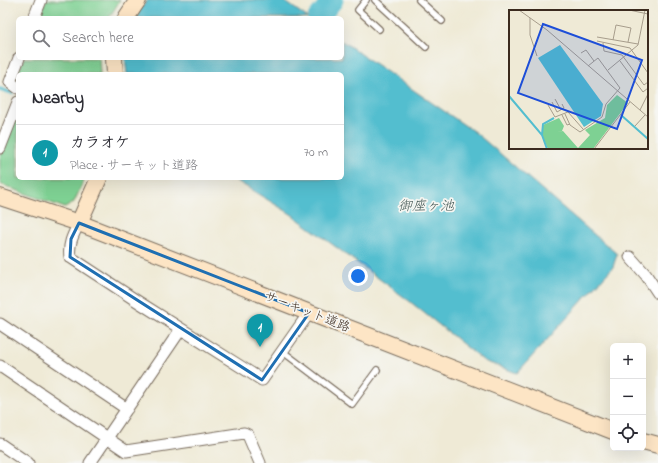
<!DOCTYPE html>
<meta charset="utf-8">
<style>
:root{--surface:#fff;--page:#f2f2f3;--text:#2b2b33;--muted:#7c7c81;--line:#e1e1e2;--accent:#7c3aed}
body{margin:0;font-family:"Indie Flower","Klee One",sans-serif;background:var(--page);color:var(--text)}
.controls{position:absolute;right:12px;bottom:12px;display:grid;overflow:hidden;border-radius:6px;box-shadow:0 4px 16px #0002}
.controls button{width:36px;height:36px;display:grid;place-items:center;padding:0;border:0;border-bottom:1px solid var(--line);background:var(--surface);color:var(--text);font:20px sans-serif}
.you{position:absolute;left:358px;top:276px;width:14px;height:14px;margin:-10px;border:3px solid #fff;border-radius:50%;background:#1a73e8;box-shadow:0 0 0 6px #1a73e833}
.badge{display:grid;place-items:center;width:26px;height:26px;border-radius:50%;background:var(--accent);color:#fff;font-size:13px;font-weight:700}
.pin{position:absolute;translate:-50% -33px;filter:drop-shadow(0 1px 2px #0008)}
.pin::after{content:'';position:absolute;top:21px;width:14px;height:12px;background:inherit;clip-path:polygon(0 0,100% 0,50% 100%)}
.list{margin:0;padding:0;list-style:none}
h2{display:flex;justify-content:space-between;align-items:center;height:52px;margin:0;padding:0 16px;font-size:17px}
h2 small{font-size:13px;font-weight:400;color:var(--muted)}
.list li{display:grid;grid-template-columns:26px 1fr auto;gap:12px;align-items:center;box-sizing:border-box;height:56px;padding:0 16px;border-top:1px solid var(--line)}
.list b{display:block;font-size:15px;white-space:nowrap}
.list p{margin:0;font-size:13px;white-space:nowrap;color:var(--muted)}
.list em{font-size:13px;font-style:normal;color:var(--muted)}
.icon{flex:none;width:22px;height:22px;fill:none;stroke:currentColor;stroke-width:2;stroke-linecap:round;stroke-linejoin:round}
.map{position:relative;flex:none;width:658px;height:463px;overflow:hidden}
.search{position:absolute;background:var(--surface);box-shadow:0 4px 16px #0002;left:16px;top:16px;width:328px;height:44px;display:flex;align-items:center;gap:10px;box-sizing:border-box;padding:0 14px;border-radius:6px;color:var(--muted);font-size:15px}
.panel{position:absolute;background:var(--surface);box-shadow:0 4px 16px #0002;left:16px;top:72px;width:328px;height:108px;border-radius:6px}
.map>svg:first-child{display:block}
</style>
<div class="map">
<svg width="658" height="463" viewBox="0 0 658 463">
<rect width="100%" height="100%" fill="#f6f6f2"/>
<filter id="ink" filterUnits="userSpaceOnUse"><feTurbulence type="fractalNoise" baseFrequency=".025" numOctaves="2"/><feDisplacementMap in="SourceGraphic" scale="8" xChannelSelector="R" yChannelSelector="G"/><feConvolveMatrix kernelMatrix="1 2 1 2 8 2 1 2 1" color-interpolation-filters="sRGB"/></filter>
<filter id="wash" filterUnits="userSpaceOnUse"><feTurbulence type="fractalNoise" baseFrequency=".012" numOctaves="4" result="noise"/><feDisplacementMap in="SourceGraphic" scale="16" xChannelSelector="R" yChannelSelector="G"/><feGaussianBlur stdDeviation="0.9" result="paint"/><feColorMatrix in="noise" values="0 0 0 0 0 0 0 0 0 0 0 0 0 0 0 0 0 1.4 0 .05"/><feComposite in="paint" operator="in"/></filter>
<g filter="url(#wash)">
<rect width="100%" height="100%" fill="#efead6"/>
<!-- green -->
<path fill="#7ed193" stroke="#5c7e58" d="M46,0H120L109,18H39Z
M24,58H99L100,74H18V83L16,78Z
M18,112V178H85L74,202L65,208L0,184V158Z"/>
<!-- water -->
<path fill="#53becf" stroke="#477476" d="M148,0H283L308,18H136L140,9Z
M342,41L476,133L617,254L613,267L517,373L484,361L408,300L291,214L232,178H342V74H127L125,58H342Z"/>
<g fill="none" stroke-linecap="round" stroke-linejoin="round">
<!-- stream -->
<path stroke="#53becf" stroke-width="3.5" d="M0,89L12,93"/>
<!-- river -->
<path stroke="#53becf" stroke-width="21" d="M318,18L333,0"/>
</g>
</g>
<g filter="url(#ink)">
<g fill="none" stroke-linecap="round" stroke-linejoin="round">
<defs>
<path id="lane" d="M366,0L358,10L379,29
M375,0L426,47
M419,0L442,21
M282,351L352,404L377,370"/>
<path id="street" d="M34,18L41,0
M18,88L10,82L19,58
M0,148L18,102
M79,223C73,235 68,244 70,257L137,301L262,380L309,313
M630,257L646,275L658,293
M0,324L127,409
M0,366L126,451L244,433L248,435L260,463
M0,444L28,463
M90,463L181,329"/>
<path id="secondary" d="M126,18L138,0
M114,58L115,74
M0,197L79,223L613,431
M79,223L99,178
M643,441L658,445"/>
</defs>
<!-- lane casing -->
<use href="#lane" stroke="#7a6d5e" stroke-width="8"/>
<!-- street casing -->
<use href="#street" stroke="#7a6d5e" stroke-width="13"/>
<!-- secondary casing -->
<use href="#secondary" stroke="#7a6d5e" stroke-width="18"/>
<!-- lane -->
<use href="#lane" stroke="#fff" stroke-width="5.5"/>
<!-- street -->
<use href="#street" stroke="#fff" stroke-width="11"/>
<!-- secondary -->
<use href="#secondary" stroke="#fde5c5" stroke-width="16"/>
</g>
</g>
<!-- marked area -->
<path fill="none" stroke="#1f6fb2" stroke-width="3" stroke-linejoin="round" d="M79,223L309,313L262,380L70,257L71,239Z"/>
<g text-anchor="middle" dominant-baseline="central" stroke-width="3.5" stroke-linejoin="round" paint-order="stroke">
<!-- street labels -->
<g font-size="13" fill="#3b2a1e" stroke="#f6f6f2">
<text transform="translate(307 312) rotate(21)">サーキット道路</text>
</g>
<!-- water labels -->
<g font-size="14" font-style="italic" fill="#425653" stroke="#f6f6f2">
<text x="426" y="206">御座ヶ池</text>
</g>
</g>
<!-- overview -->
<g transform="translate(509 10)">
<rect width="139" height="139" fill="#efead6"/>
<path d="M108,85L119,93L84,139H39L33,125L34,115L50,108L55,116L53,121L48,122L54,121L69,138L81,125L76,120L96,108L98,95Z" fill="#7ed193"/>
<path d="M51,35L94,94L92,106L75,117L29,48Z" fill="#53becf"/>
<path fill="none" stroke="#53becf" stroke-width="2" d="M0,86L33,125L38,139M112,105L139,129M33,125L34,114L45,108"/>
<path fill="none" stroke="#a79d8c" stroke-width="1" d="M10,0L38,20L139,107M120,0L139,4M21,8V25L28,46M88,27L129,34M104,30L107,15L122,18L119,32M88,31L121,38L139,63M94,33L95,41L113,45L135,75L139,72M72,43L77,40L85,51M111,51L134,82L139,78M99,60L129,35L136,0M46,89L52,100M43,92L48,102L55,98L53,94M39,95L46,107L59,102L74,119M131,100L139,84M56,104L61,115L71,122L93,107L97,94L111,78L89,48L79,56M53,105L58,115L61,114M126,116L136,105M85,139L121,92"/>
<path fill="#1d4ed8" fill-opacity="0.15" stroke="#1d4ed8" stroke-width="2" d="M34,14L133,50L108,119L9,83Z"/>
<rect width="139" height="139" fill="none" stroke="#3b2a1e" stroke-width="2"/>
</g>
</svg>
<div class="controls">
<button>+</button>
<button>−</button>
<button><svg class="icon" aria-label="locate" viewBox="0 0 24 24"><circle cx="12" cy="12" r="6"/><path d="M12 2v4M12 18v4M2 12h4M18 12h4"/></svg></button>
</div>
<div class="you"></div>
<div class="pin badge" style="left:260px;top:347px;background:#0f9aa8">1</div>
<div class="search"><svg class="icon" aria-label="search" viewBox="0 0 24 24"><circle cx="10" cy="10" r="6"/><path d="M15 15l6 6"/></svg>Search here</div>
<section class="panel">
<h2>Nearby<small></small></h2>
<ul class="list">
<li><span class="badge" style="background:#0f9aa8">1</span><div><b>カラオケ</b><p>Place · サーキット道路</p></div><em>70 m</em></li>
</ul>
</section>
</div>
